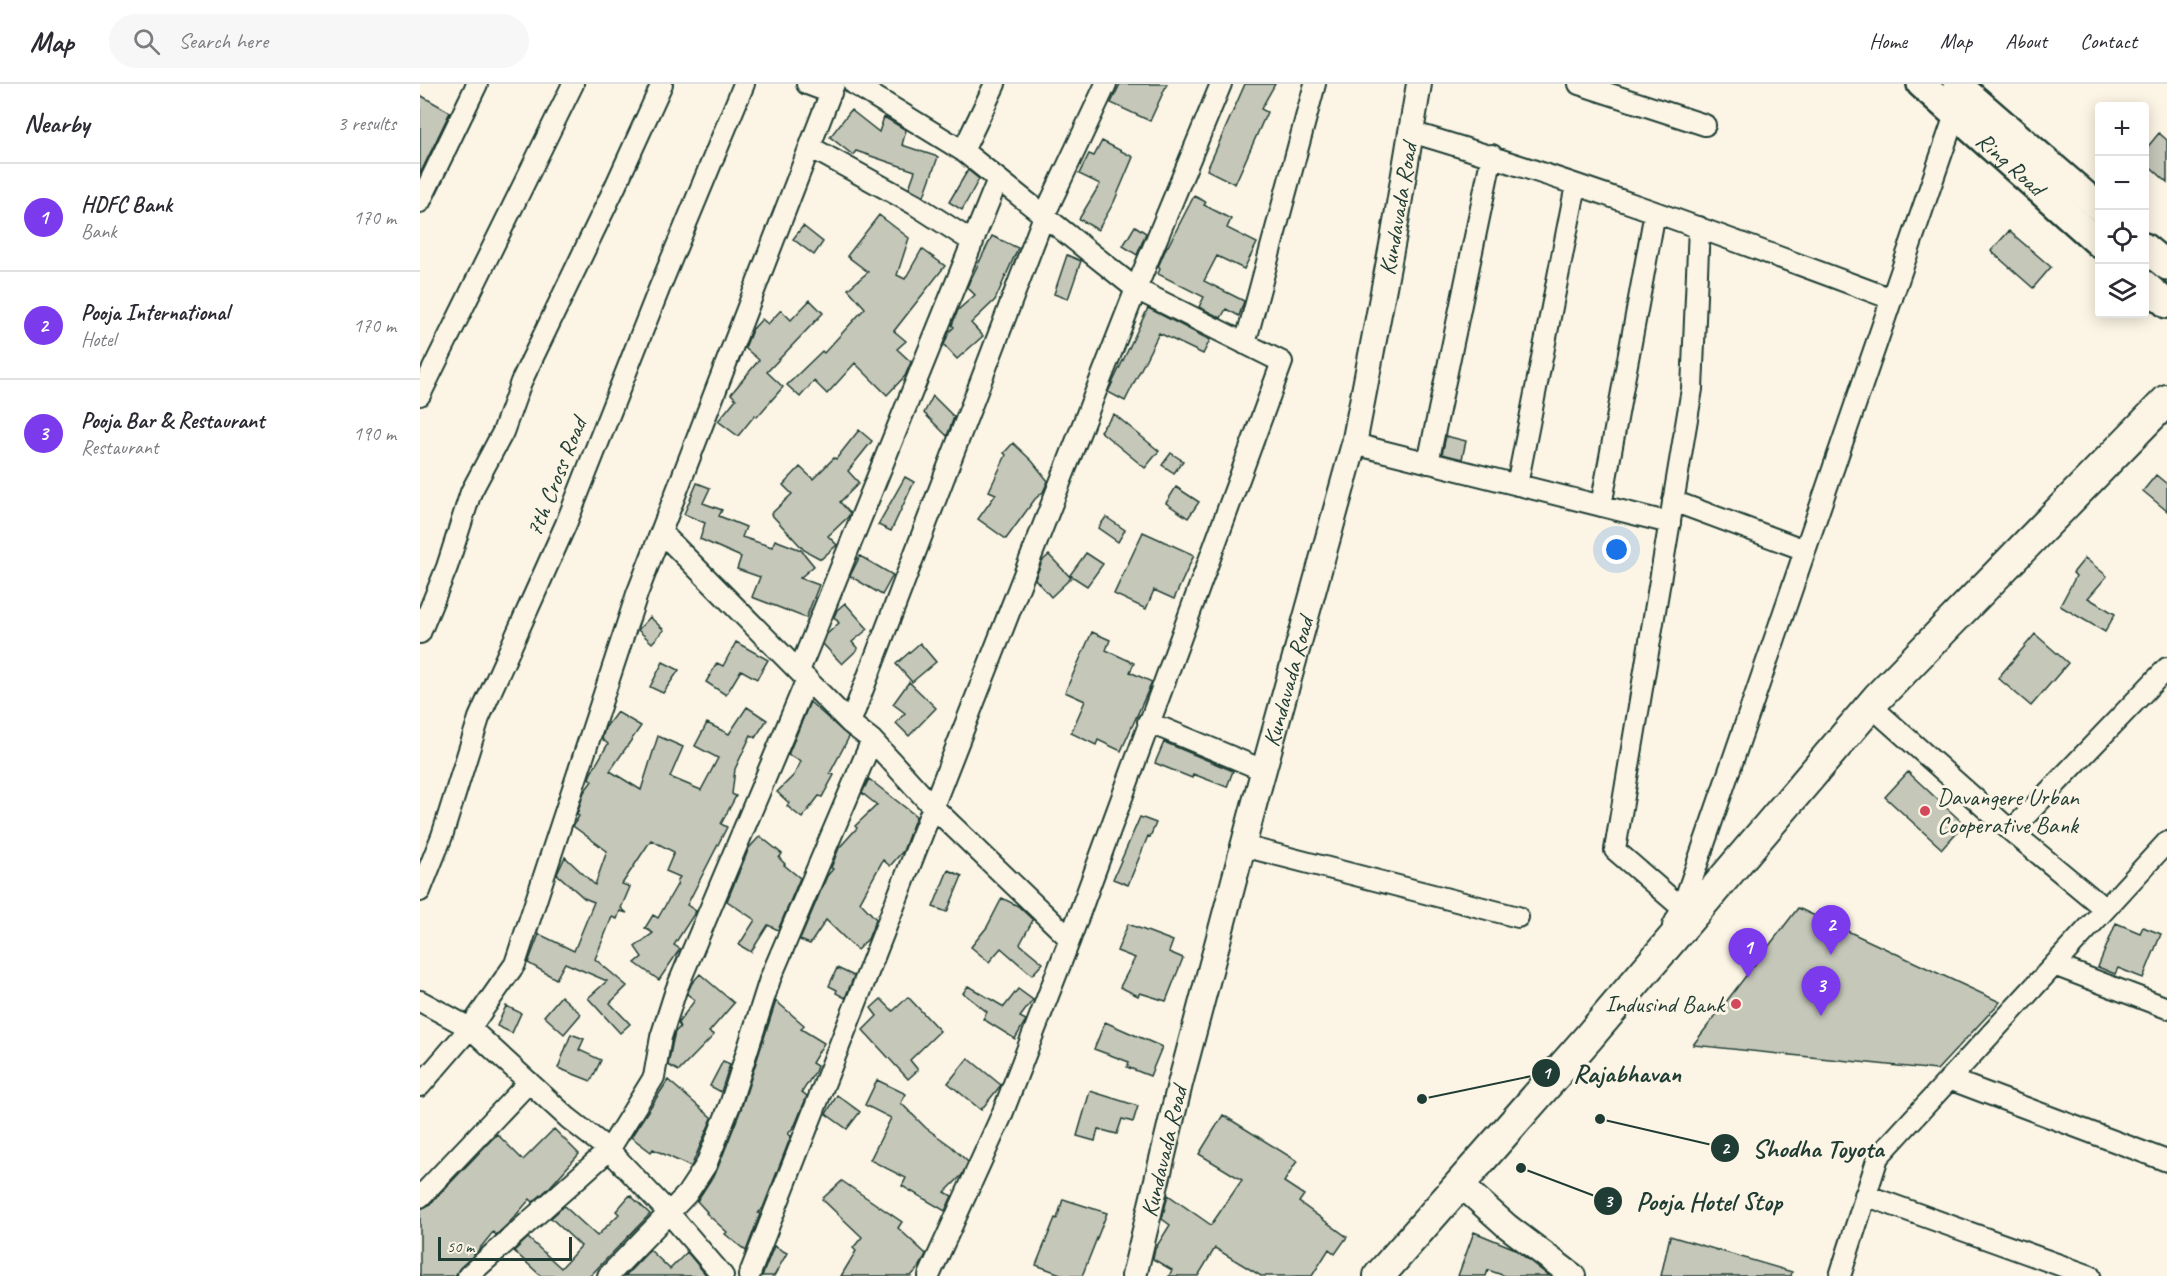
<!DOCTYPE html>
<meta charset="utf-8">
<style>
:root{--surface:#fff;--page:#f7f7f7;--text:#2b2b33;--muted:#7c7c81;--line:#e1e1e2;--accent:#7c3aed}
body{margin:0;font-family:Caveat,sans-serif;background:var(--page);color:var(--text)}
.controls{position:absolute;right:18px;top:18px;display:grid;overflow:hidden;border-radius:6px;box-shadow:0 3px 15px #0003}
.controls button{width:54px;height:54px;display:grid;place-items:center;padding:0;border:0;border-bottom:2px solid var(--line);background:var(--surface);color:var(--text);font:30px sans-serif}
.scale{position:absolute;left:18px;bottom:15px;width:134px;box-sizing:border-box;padding-left:6px;border:3px solid #1f3d34;border-top:0;font-size:16px;line-height:21px;white-space:nowrap;color:#1f3d34;-webkit-text-stroke:4px #fcf5e5;paint-order:stroke}
.you{position:absolute;left:1197px;top:466px;width:21px;height:21px;margin:-15px;border:4px solid #fff;border-radius:50%;background:#1a73e8;box-shadow:0 0 0 9px #1a73e833}
.badge{display:grid;place-items:center;width:39px;height:39px;border-radius:50%;background:var(--accent);color:#fff;font-size:20px;font-weight:700}
.pin{position:absolute;translate:-50% -50px;filter:drop-shadow(0 2px 3px #0008)}
.pin::after{content:'';position:absolute;top:32px;width:21px;height:18px;background:inherit;clip-path:polygon(0 0,100% 0,50% 100%)}
.list{margin:0;padding:0;list-style:none}
h2{display:flex;justify-content:space-between;align-items:center;height:78px;margin:0;padding:0 24px;font-size:26px}
h2 small{font-size:20px;font-weight:400;color:var(--muted)}
.list li{display:grid;grid-template-columns:39px 1fr auto;gap:18px;align-items:center;box-sizing:border-box;height:108px;padding:0 24px;border-top:2px solid var(--line)}
.list b{display:block;font-size:22px;white-space:nowrap}
.list p{margin:0;font-size:20px;white-space:nowrap;color:var(--muted)}
.list em{font-size:20px;font-style:normal;color:var(--muted)}
.icon{flex:none;width:33px;height:33px;fill:none;stroke:currentColor;stroke-width:2;stroke-linecap:round;stroke-linejoin:round}
.map{position:relative;flex:none;width:1747px;height:1192px;overflow:hidden}
header{display:flex;align-items:center;gap:36px;box-sizing:border-box;height:84px;padding:0 30px;background:var(--surface);border-bottom:2px solid var(--line)}
header strong{font-size:28px}
nav{display:flex;gap:33px;margin-inline-start:auto;font-size:21px}
.search{width:420px;height:54px;background:var(--page);display:flex;align-items:center;gap:15px;box-sizing:border-box;padding:0 21px;border-radius:33px;color:var(--muted);font-size:22px}
main{display:flex}
aside{flex:1;background:var(--surface)}
.map>svg:first-child{display:block}
</style>
<header>
<strong>Map</strong>
<div class="search"><svg class="icon" aria-label="search" viewBox="0 0 24 24"><circle cx="10" cy="10" r="6"/><path d="M15 15l6 6"/></svg>Search here</div>
<nav><a>Home</a><a>Map</a><a>About</a><a>Contact</a></nav>
</header>
<main>
<aside>
<h2>Nearby<small>3 results</small></h2>
<ul class="list">
<li><span class="badge">1</span><div><b>HDFC Bank</b><p>Bank</p></div><em>170 m</em></li>
<li><span class="badge">2</span><div><b>Pooja International</b><p>Hotel</p></div><em>170 m</em></li>
<li><span class="badge">3</span><div><b>Pooja Bar &amp; Restaurant</b><p>Restaurant</p></div><em>190 m</em></li>
</ul>
</aside>
<div class="map">
<svg width="1747" height="1192" viewBox="0 0 1747 1192">
<rect width="100%" height="100%" fill="#fcf5e5"/>
<filter id="ink" filterUnits="userSpaceOnUse"><feTurbulence type="fractalNoise" baseFrequency=".0167" numOctaves="2"/><feDisplacementMap in="SourceGraphic" scale="12" xChannelSelector="R" yChannelSelector="G"/><feConvolveMatrix kernelMatrix="1 2 1 2 8 2 1 2 1" color-interpolation-filters="sRGB"/></filter>
<g filter="url(#ink)">
<!-- building -->
<path fill="#c5c7b9" stroke="#1f3d34" stroke-width="1.5" d="M700,0H747L730,37L691,19Z
M825,0H855L841,25L847,28L815,100L787,86Z
M0,11L30,28L0,90Z
M431,26L459,48L464,33L486,46L482,61L518,73L504,112L489,104L495,87L436,67L433,71L410,53Z
M1739,49L1747,56V98L1725,78V66Z
M682,57L713,73L694,118L678,146L659,135L680,100L659,90L669,70L674,72Z
M548,86L559,95L542,126L529,118Z
M774,112L786,118L784,121L811,135L807,144L837,159L824,185L797,172L784,197L824,217L819,232L806,225L801,234L779,223L784,213L738,190L740,185L738,183L747,162H748Z
M459,131L489,154L477,191L485,195L502,165L525,182L474,247L486,257L477,265L491,278L485,292L467,311L435,279L407,310L394,297L380,313L367,301L402,267L404,269L445,224L428,205L448,188L427,172Z
M383,142L403,158L394,171L373,155Z
M715,142L726,149L717,171L703,162Z
M1589,147L1631,183L1613,204L1571,167Z
M572,152L598,164L575,216L551,239L563,252L537,275L524,261L529,248L534,243L532,241L538,226L555,211L547,203Z
M647,171L661,177L648,215L634,210Z
M390,216L403,229L347,288L363,303L337,333L335,331L318,352L298,337L316,315L311,310L339,276L325,264L332,246L342,235L348,240L361,226L371,236Z
M728,224L790,256L783,270L739,249L705,317L688,308Z
M513,312L534,333L527,352L504,329Z
M694,330L739,367L725,384L680,347Z
M439,346L452,357L428,387L439,399L420,418L430,429L428,433L408,452L417,461L401,475L384,466L351,430L372,410L363,401L380,383L393,395L414,374L416,375Z
M1026,352L1046,357L1042,375L1022,370Z
M593,359L612,377L628,397L623,408L615,415L586,455L558,435L576,410L569,407L586,371L584,369Z
M751,369L763,377L754,389L742,381Z
M1736,391L1747,400V427L1723,407Z
M485,393L494,398L471,447L458,441Z
M277,399L290,404L283,419L302,426L299,432L326,443L322,453L352,463L355,456L381,466L394,482L380,494L399,501L386,534L332,513L340,493L317,485L321,473L280,455L285,439L264,430Z
M756,403L779,418L768,434L746,419Z
M686,433L705,446L698,458L678,444Z
M723,448L774,471L754,515L734,506L726,525L694,510Z
M666,469L683,480L667,502L650,491Z
M629,471L651,494L631,513L615,495L622,477Z
M440,472L473,491L462,511L430,492Z
M1665,474L1687,492L1668,514L1695,530L1685,548L1640,522L1656,492L1653,489Z
M425,519L448,545L432,558L438,565L422,580L403,560L407,550L419,539L414,533L417,526Z
M230,533L244,546L232,559L218,546Z
M672,548L690,556L686,566L714,579L710,588L732,598L701,667L678,656L676,661L651,649L665,617L645,608Z
M1615,550L1648,579L1611,622L1578,594Z
M316,558L348,576L337,595L321,586L306,611L286,598L297,579L303,582Z
M500,559L516,578L492,598L476,580Z
M243,578L259,586L243,609L230,603Z
M489,598L516,624L489,652L476,639L485,629L473,620Z
M390,618L429,653L410,689L414,691L402,713L399,712L382,734L367,722L369,719L357,708L374,691L381,677L368,671Z
M327,623L347,636L335,654L331,651L315,685L312,710L316,712L301,740L307,743L267,821L276,827L254,861L260,865L239,896L215,879L222,873L215,863L233,849L225,844L233,831L238,834L258,799L257,797L260,793L246,787L254,768L231,756L202,800L210,803L201,824L207,829L200,827L197,835L192,833L175,875L207,902L190,919L210,940L200,949L168,914L187,897L145,879L136,895L108,879L119,850L154,867L174,818L164,814L137,790L145,773L175,801L187,767L153,742L159,732L157,731L164,708L172,697L169,694L171,689L188,660L182,655L185,644L197,628L221,642L190,687L221,706L238,652L263,663L250,693L281,706L298,674L275,662L287,639L309,650Z
M744,658L813,687L807,703L773,690L772,694L735,679Z
M1488,688L1544,740L1522,765L1465,713Z
M449,695L496,732L483,767L470,782L463,776L440,818L456,835L448,855L437,866L406,836L390,860L380,856L407,792L413,785L411,784L419,764L437,744L435,742L457,721L442,709Z
M720,733L736,739L730,753L728,752L708,801L693,795Z
M340,752L362,770L359,774L365,780L364,781L380,794L358,846L348,841L331,868L319,861L335,836L307,817L329,764Z
M528,786L542,792L527,828L513,823Z
M582,814L598,822L613,836L600,860L623,879L612,891L581,864L569,878L551,863L567,843Z
M1378,824L1580,918L1517,986L1273,961Z
M1696,839L1720,849L1723,843L1741,850L1723,894L1698,884L1695,890L1678,883Z
M708,840L753,857L749,868L763,874L746,917L720,909L718,912L700,903L715,874L697,867Z
M417,884L434,892L425,914L416,909L417,906L409,902Z
M280,890L314,919L289,948L294,951L259,987L248,981L253,956L255,948L260,943L258,939L275,916L267,910L272,899Z
M548,902L584,923L598,905L613,916L600,933L606,936L595,955L563,935L567,928L543,909Z
M141,912L161,930L144,950L124,932Z
M488,913L520,947L490,976L498,986L488,995L443,946L457,932L451,924L461,915L473,927Z
M356,917L384,941L381,945L404,959L392,979L397,982L395,988L382,1008L387,1012L375,1041L368,1050L371,1052L343,1124L338,1129L340,1130L326,1167L305,1150L307,1148L286,1129L287,1128L277,1117L297,1086L321,1025Z
M86,922L101,929L92,949L77,942Z
M685,938L742,963L730,992L707,983L709,978L674,965Z
M151,950L164,955L159,966L181,976L171,997L138,984Z
M548,974L581,1001L561,1026L528,999Z
M303,977L310,980L301,1008L290,1002Z
M248,996L292,1034L271,1083L233,1065L231,1068L211,1053Z
M457,996L486,1010L481,1019L506,1044L531,1062L548,1078L542,1091L525,1108L532,1112L525,1127L482,1102L486,1094L450,1076L471,1034L445,1021Z
M670,1007L718,1022L713,1038L702,1035L697,1050L678,1045L675,1057L657,1052Z
M417,1011L440,1028L427,1045L406,1030Z
M803,1031L877,1077L864,1098L884,1111L879,1118L927,1153L915,1170L909,1165L892,1192H841L795,1164L778,1192H749L752,1186L733,1175L735,1165L750,1141L742,1135L748,1111L791,1141L822,1096L779,1070Z
M134,1045L159,1070L129,1104L113,1118L110,1115L90,1138L76,1151L73,1148L57,1168L40,1184L35,1192H0V1125L9,1121L77,1050L103,1076Z
M422,1097L482,1138L478,1144L506,1170L500,1182L491,1192H421L436,1167L433,1164L442,1153L402,1115Z
M210,1111L230,1130L170,1192H121L94,1167L108,1154L141,1184L161,1162L131,1134L144,1122L177,1152L199,1130L196,1127Z
M643,1115L687,1129L662,1192H646L616,1181L635,1134L637,1135Z
M1054,1148L1093,1164L1129,1192H1085L1068,1186L1066,1192H1038Z
M1250,1152L1372,1188L1371,1192H1241Z
M354,1162L367,1169L354,1192H342Z
M230,1166L250,1185L267,1168L287,1192H205Z"/>
<g fill="none" stroke-linecap="round" stroke-linejoin="round">
<defs>
<path id="minor" d="M387,0L411,9
M434,0L543,67L716,205L862,278L650,855L581,1033L509,1192
M1159,0L1285,41
M991,48C1154,96 1313,156 1472,215
M390,63L494,120L553,158
M543,67L575,0
M0,118L57,0
M825,260L895,0
M0,311L153,0
M934,360L1250,439
M1008,379L1072,71
M1097,401L1156,101
M1253,417L1385,466
M1181,422L1235,128
M242,449L430,639L452,656L512,722L650,855
M0,549L27,483L51,408L83,348L101,298L195,103L242,0
M379,587L578,95
M1451,622L1591,747L1685,825
M728,638L843,686
M430,639L624,132L686,0
M1591,747L1747,584
M823,762L1098,833
M0,807L22,752L59,634L146,440L239,205L324,0
M1262,824L1195,766L1272,305L1279,143
M1253,842L1262,824L1535,31
M1634,881L1747,924
M0,917L50,944L148,1034L189,1066L248,1128L303,1192
M1529,995L1747,1077
M0,1002L50,944L95,880L217,510L414,0
M1445,1111L1670,1192
M0,1113L109,998
M48,1192L189,1066L234,993L241,953L256,906L387,595
M188,1192L267,1110L286,1081L310,1021L350,895L452,656
M329,1192L716,205L801,0
M1420,1192L1458,1073L1747,758"/>
<g id="tertiary">
<path d="M1040,1100L1087,1142L1153,1192"/>
<path id="s1" d="M714,1192L760,1000L834,721L934,360L973,156L999,0"/>
</g>
<g id="secondary">
<path id="s2" d="M1501,0L1680,160"/>
<path d="M1537,0L1680,124"/>
<path d="M1724,163L1747,182"/>
<path d="M1724,200L1747,220"/>
</g>
<path id="primary" d="M959,1192L1168,954L1458,613L1747,316"/>
</defs>
<!-- minor casing -->
<use href="#minor" stroke="#1f3d34" stroke-width="24"/>
<!-- tertiary casing -->
<use href="#tertiary" stroke="#1f3d34" stroke-width="28"/>
<!-- secondary casing -->
<use href="#secondary" stroke="#1f3d34" stroke-width="32"/>
<!-- primary casing -->
<use href="#primary" stroke="#1f3d34" stroke-width="34"/>
<!-- minor -->
<use href="#minor" stroke="#fcf5e5" stroke-width="20"/>
<!-- tertiary -->
<use href="#tertiary" stroke="#fcf5e5" stroke-width="24"/>
<!-- secondary -->
<use href="#secondary" stroke="#fcf5e5" stroke-width="27"/>
<!-- primary -->
<use href="#primary" stroke="#fcf5e5" stroke-width="30"/>
</g>
</g>
<!-- markers -->
<g fill="#d1495b" stroke="#fcf5e5" stroke-width="2">
<circle cx="1505" cy="727" r="6"/>
<circle cx="1316" cy="920" r="6"/>
</g>
<g text-anchor="middle" dominant-baseline="central" stroke-width="6" stroke-linejoin="round" paint-order="stroke">
<!-- street labels -->
<g font-size="24" fill="#1f3d34" stroke="#fcf5e5">
<text stroke="none"><textPath href="#s2" startOffset="120">Ring Road</textPath></text>
<text stroke="none"><textPath href="#s1" startOffset="1100">Kundavada Road</textPath></text>
<text transform="translate(136 393) rotate(-68)">7th Cross Road</text>
<text stroke="none"><textPath href="#s1" startOffset="614">Kundavada Road</textPath></text>
<text stroke="none"><textPath href="#s1" startOffset="128">Kundavada Road</textPath></text>
</g>
<!-- poi labels -->
<g font-size="24" fill="#1f3d34" stroke="#fcf5e5" text-anchor="start">
<text x="1517" y="713">Davangere Urban<tspan x="1517" dy="28">Cooperative Bank</tspan></text>
<text x="1304" y="920" text-anchor="end">Indusind Bank</text>
</g>
</g>
<!-- callouts -->
<path fill="none" stroke="#1f3d34" stroke-width="2" d="M1002 1015L1126 989M1180 1035L1305 1064M1101 1084L1188 1117"/>
<g fill="#1f3d34" stroke="#fcf5e5" stroke-width="2">
<circle cx="1002" cy="1015" r="6"/>
<circle cx="1180" cy="1035" r="6"/>
<circle cx="1101" cy="1084" r="6"/>
<circle cx="1126" cy="989" r="15"/>
<circle cx="1305" cy="1064" r="15"/>
<circle cx="1188" cy="1117" r="15"/>
</g>
<g font-size="18" text-anchor="middle" font-weight="bold" fill="#fff">
<text x="1126" y="995">1</text>
<text x="1305" y="1070">2</text>
<text x="1188" y="1123">3</text>
</g>
<g font-size="26" text-anchor="middle" font-weight="bold" fill="#1f3d34" stroke="#fcf5e5" stroke-width="6" stroke-linejoin="round" paint-order="stroke">
<text x="1207" y="998">Rajabhavan</text>
<text x="1398" y="1073">Shodha Toyota</text>
<text x="1289" y="1126">Pooja Hotel Stop</text>
</g>
</svg>
<div class="controls">
<button>+</button>
<button>−</button>
<button><svg class="icon" aria-label="locate" viewBox="0 0 24 24"><circle cx="12" cy="12" r="6"/><path d="M12 2v4M12 18v4M2 12h4M18 12h4"/></svg></button>
<button><svg class="icon" aria-label="layers" viewBox="0 0 24 24"><path d="M12 4l9 5-9 5-9-5zM3 14l9 5 9-5"/></svg></button>
</div>
<div class="scale">50 m</div>
<div class="you"></div>
<div class="pin badge" style="left:1328px;top:894px">1</div>
<div class="pin badge" style="left:1411px;top:871px">2</div>
<div class="pin badge" style="left:1401px;top:932px">3</div>
</div>
</main>
